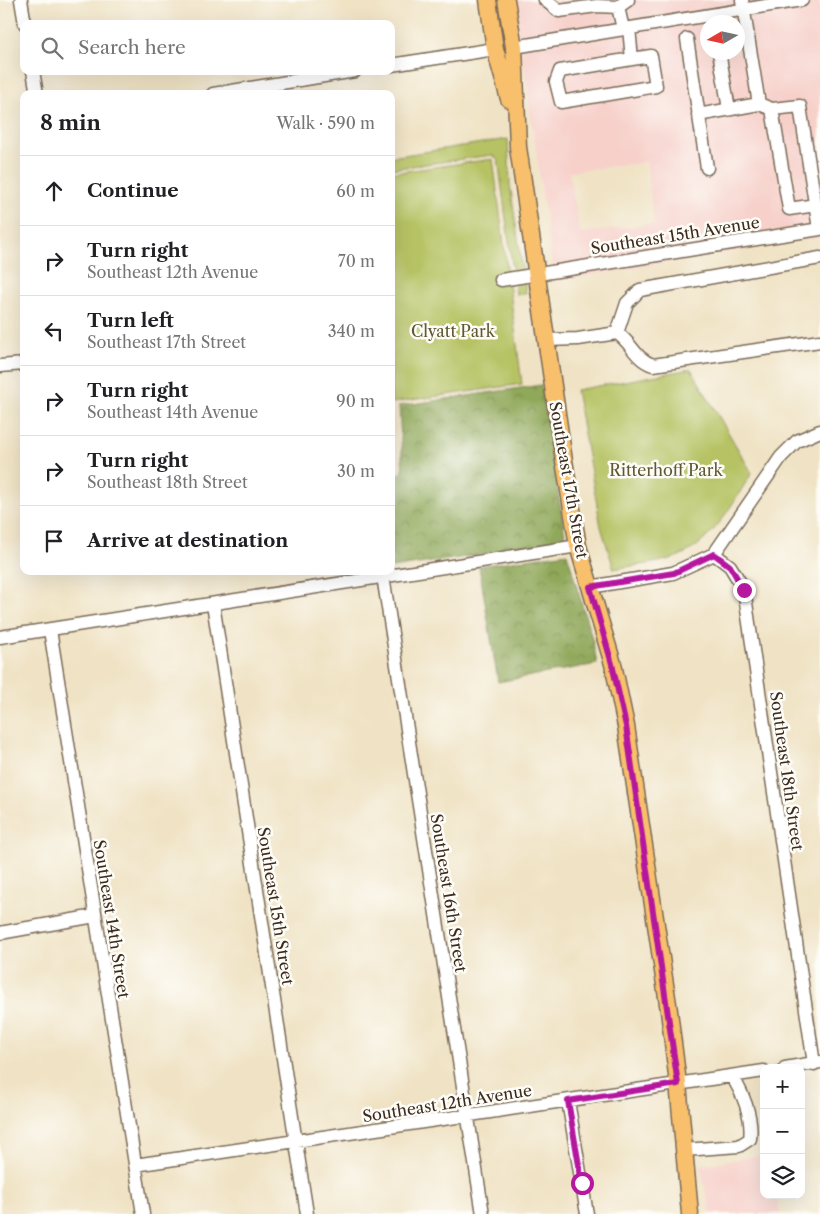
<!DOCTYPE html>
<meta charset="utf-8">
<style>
:root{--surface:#fff;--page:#f6f6f6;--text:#202124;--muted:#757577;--line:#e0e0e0}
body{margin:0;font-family:"Libre Caslon Text",serif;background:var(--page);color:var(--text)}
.controls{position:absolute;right:15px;bottom:15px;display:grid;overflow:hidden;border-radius:10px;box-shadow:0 5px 20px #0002}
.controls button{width:45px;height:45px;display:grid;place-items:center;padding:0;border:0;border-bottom:1px solid var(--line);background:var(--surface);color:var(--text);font:25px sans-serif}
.compass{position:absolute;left:700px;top:15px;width:45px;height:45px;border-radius:50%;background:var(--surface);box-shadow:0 5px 20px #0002;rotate:261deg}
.stop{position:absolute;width:15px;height:15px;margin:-11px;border:4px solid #b5179e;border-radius:50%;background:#fff}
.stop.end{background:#b5179e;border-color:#fff;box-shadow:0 1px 5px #0008}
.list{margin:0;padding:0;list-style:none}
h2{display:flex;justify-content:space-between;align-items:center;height:65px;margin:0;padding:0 20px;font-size:21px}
h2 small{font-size:16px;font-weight:400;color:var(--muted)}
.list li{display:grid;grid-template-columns:32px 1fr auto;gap:15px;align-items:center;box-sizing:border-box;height:70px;padding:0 20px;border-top:1px solid var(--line)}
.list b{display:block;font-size:19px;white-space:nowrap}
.list p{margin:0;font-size:16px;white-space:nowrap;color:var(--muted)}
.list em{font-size:16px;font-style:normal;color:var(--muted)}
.icon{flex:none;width:28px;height:28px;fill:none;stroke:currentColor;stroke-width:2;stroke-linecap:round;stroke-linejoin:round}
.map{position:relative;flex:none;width:820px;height:1214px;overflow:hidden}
.search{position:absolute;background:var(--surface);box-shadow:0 5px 20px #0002;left:20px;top:20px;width:375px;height:55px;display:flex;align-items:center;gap:12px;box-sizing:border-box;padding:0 18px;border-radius:10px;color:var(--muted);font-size:19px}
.panel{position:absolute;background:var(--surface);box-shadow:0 5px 20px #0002;left:20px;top:90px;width:375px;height:485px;border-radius:10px}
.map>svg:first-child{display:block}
</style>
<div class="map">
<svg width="820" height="1214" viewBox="0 0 820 1214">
<defs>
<pattern id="forest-crowns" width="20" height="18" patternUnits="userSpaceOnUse" patternTransform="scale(1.25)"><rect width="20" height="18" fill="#90a85a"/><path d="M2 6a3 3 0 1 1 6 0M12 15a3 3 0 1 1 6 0" fill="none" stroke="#77894a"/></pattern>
</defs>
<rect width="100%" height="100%" fill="#fdfcf7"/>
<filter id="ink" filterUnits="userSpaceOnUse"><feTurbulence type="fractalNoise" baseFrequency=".02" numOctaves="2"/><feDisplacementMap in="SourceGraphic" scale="10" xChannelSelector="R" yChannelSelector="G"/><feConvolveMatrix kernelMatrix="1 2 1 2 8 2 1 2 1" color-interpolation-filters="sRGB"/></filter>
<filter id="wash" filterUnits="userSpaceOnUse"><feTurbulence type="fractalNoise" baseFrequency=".0096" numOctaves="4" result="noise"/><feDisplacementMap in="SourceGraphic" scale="20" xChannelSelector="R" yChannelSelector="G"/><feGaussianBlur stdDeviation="1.12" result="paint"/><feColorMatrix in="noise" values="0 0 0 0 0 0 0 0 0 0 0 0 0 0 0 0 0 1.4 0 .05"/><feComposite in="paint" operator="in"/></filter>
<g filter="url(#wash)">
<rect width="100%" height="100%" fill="#f0e3c5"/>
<!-- built -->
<path fill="#f7d0ca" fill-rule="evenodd" d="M514,0H820V237L555,281ZM708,22H738V52H708ZM646,162L654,224L580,233L569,172Z
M764,1155V1195H776L780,1214H711L700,1165Z"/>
<!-- forest -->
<path fill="url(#forest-crowns)" stroke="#66693c" d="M541,385L566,542L391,568V475L403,473L399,406Z
M567,553L593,642L597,664L498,682L479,566Z"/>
<!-- park -->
<path fill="#b6c264" stroke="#787641" d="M508,139L510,184L526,293L516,294L498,159L492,155L391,169V157Z
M493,159L522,384L391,403V173Z
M691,369L752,473C732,503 714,542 679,556C659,564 635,565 614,569L601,527L576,390Z"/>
</g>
<g filter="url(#ink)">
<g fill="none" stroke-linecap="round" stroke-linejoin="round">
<defs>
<path id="minor" d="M21,0L25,24
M545,0L559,11L597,6L618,7
M742,0L759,104
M629,28L632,59L651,56L656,86L561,102L556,82L560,71L632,59
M623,29L618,7L628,0
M687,39L707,168
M514,47L802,0
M719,52L729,109
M391,65L495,49
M33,71L37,94
M213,94L355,71
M772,109L789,209L816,205
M698,115L759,104L772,109L800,106L819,229
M501,280L820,229
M617,333L627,303L640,290L820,258
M546,340L578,339L617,333C632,343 635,359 653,365L820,341
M0,366L24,364
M714,554L730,566L744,589L814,1064
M383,576L483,1214
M590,587L673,573L714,554L781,457L797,441L820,431
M213,604L307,1214
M50,630L143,1214
M0,637L578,546
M0,933L95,916
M785,1068L820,1062
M568,1101L587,1214
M684,1150L739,1146L750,1139C753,1117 743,1094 732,1076
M135,1165L764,1071"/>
<path id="major" d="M488,0L495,49L509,99
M506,0L514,47L518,147L563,454L578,546L613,664L626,726L669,1011L678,1083L690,1214"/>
</defs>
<!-- minor casing -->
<use href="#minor" stroke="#7a6b58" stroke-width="15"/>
<!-- major casing -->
<use href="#major" stroke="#7a6b58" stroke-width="19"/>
<!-- minor -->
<use href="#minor" stroke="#fff" stroke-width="12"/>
<!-- major -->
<use href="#major" stroke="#f8bf6c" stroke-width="16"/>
</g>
</g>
<g fill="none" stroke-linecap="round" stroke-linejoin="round" filter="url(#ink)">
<!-- route -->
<path stroke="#b5179e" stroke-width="6" d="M582,1183L568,1101L678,1084L626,726L612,664L590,587L674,573L714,554L730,566L744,590"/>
</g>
<g text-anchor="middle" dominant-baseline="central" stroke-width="5" stroke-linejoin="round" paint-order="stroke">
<!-- street labels -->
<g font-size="16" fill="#3b2a1e" stroke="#fdfcf7">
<text transform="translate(675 235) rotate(-9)">Southeast 15th Avenue</text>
<text transform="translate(569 480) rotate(80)">Southeast 17th Street</text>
<text transform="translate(787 771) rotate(82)">Southeast 18th Street</text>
<text transform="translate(449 893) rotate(81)">Southeast 16th Street</text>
<text transform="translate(276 906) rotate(81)">Southeast 15th Street</text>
<text transform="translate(112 919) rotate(81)">Southeast 14th Street</text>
<text transform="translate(447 1103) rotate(-9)">Southeast 12th Avenue</text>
</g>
<!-- park labels -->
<g font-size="16" fill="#605833" stroke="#fdfcf7">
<text x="453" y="331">Clyatt Park</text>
<text x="666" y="470">Ritterhoff Park</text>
</g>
</g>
</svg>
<div class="controls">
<button>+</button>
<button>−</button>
<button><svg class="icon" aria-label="layers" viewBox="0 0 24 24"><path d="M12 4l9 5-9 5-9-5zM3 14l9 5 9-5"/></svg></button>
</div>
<svg class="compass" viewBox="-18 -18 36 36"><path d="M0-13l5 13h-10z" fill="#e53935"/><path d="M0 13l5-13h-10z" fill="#757577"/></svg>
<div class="stop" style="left:582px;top:1183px"></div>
<div class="stop end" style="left:744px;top:590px"></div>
<div class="search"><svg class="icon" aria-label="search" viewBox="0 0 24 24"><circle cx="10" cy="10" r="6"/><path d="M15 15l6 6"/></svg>Search here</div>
<section class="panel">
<h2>8 min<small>Walk · 590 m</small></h2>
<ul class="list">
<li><svg class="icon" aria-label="ahead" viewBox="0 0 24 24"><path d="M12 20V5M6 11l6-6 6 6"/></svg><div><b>Continue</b></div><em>60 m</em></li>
<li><svg class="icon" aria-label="right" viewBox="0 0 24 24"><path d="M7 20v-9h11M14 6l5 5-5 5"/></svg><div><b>Turn right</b><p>Southeast 12th Avenue</p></div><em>70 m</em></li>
<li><svg class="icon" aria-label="left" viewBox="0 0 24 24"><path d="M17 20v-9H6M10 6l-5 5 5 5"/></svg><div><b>Turn left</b><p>Southeast 17th Street</p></div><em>340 m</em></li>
<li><svg class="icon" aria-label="right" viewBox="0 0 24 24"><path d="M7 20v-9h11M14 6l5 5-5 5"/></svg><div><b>Turn right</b><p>Southeast 14th Avenue</p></div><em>90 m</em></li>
<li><svg class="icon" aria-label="right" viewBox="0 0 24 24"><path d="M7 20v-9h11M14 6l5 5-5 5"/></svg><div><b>Turn right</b><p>Southeast 18th Street</p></div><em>30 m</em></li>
<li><svg class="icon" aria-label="arrive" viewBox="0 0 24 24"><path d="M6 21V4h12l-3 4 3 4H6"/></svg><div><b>Arrive at destination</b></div></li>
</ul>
</section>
</div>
